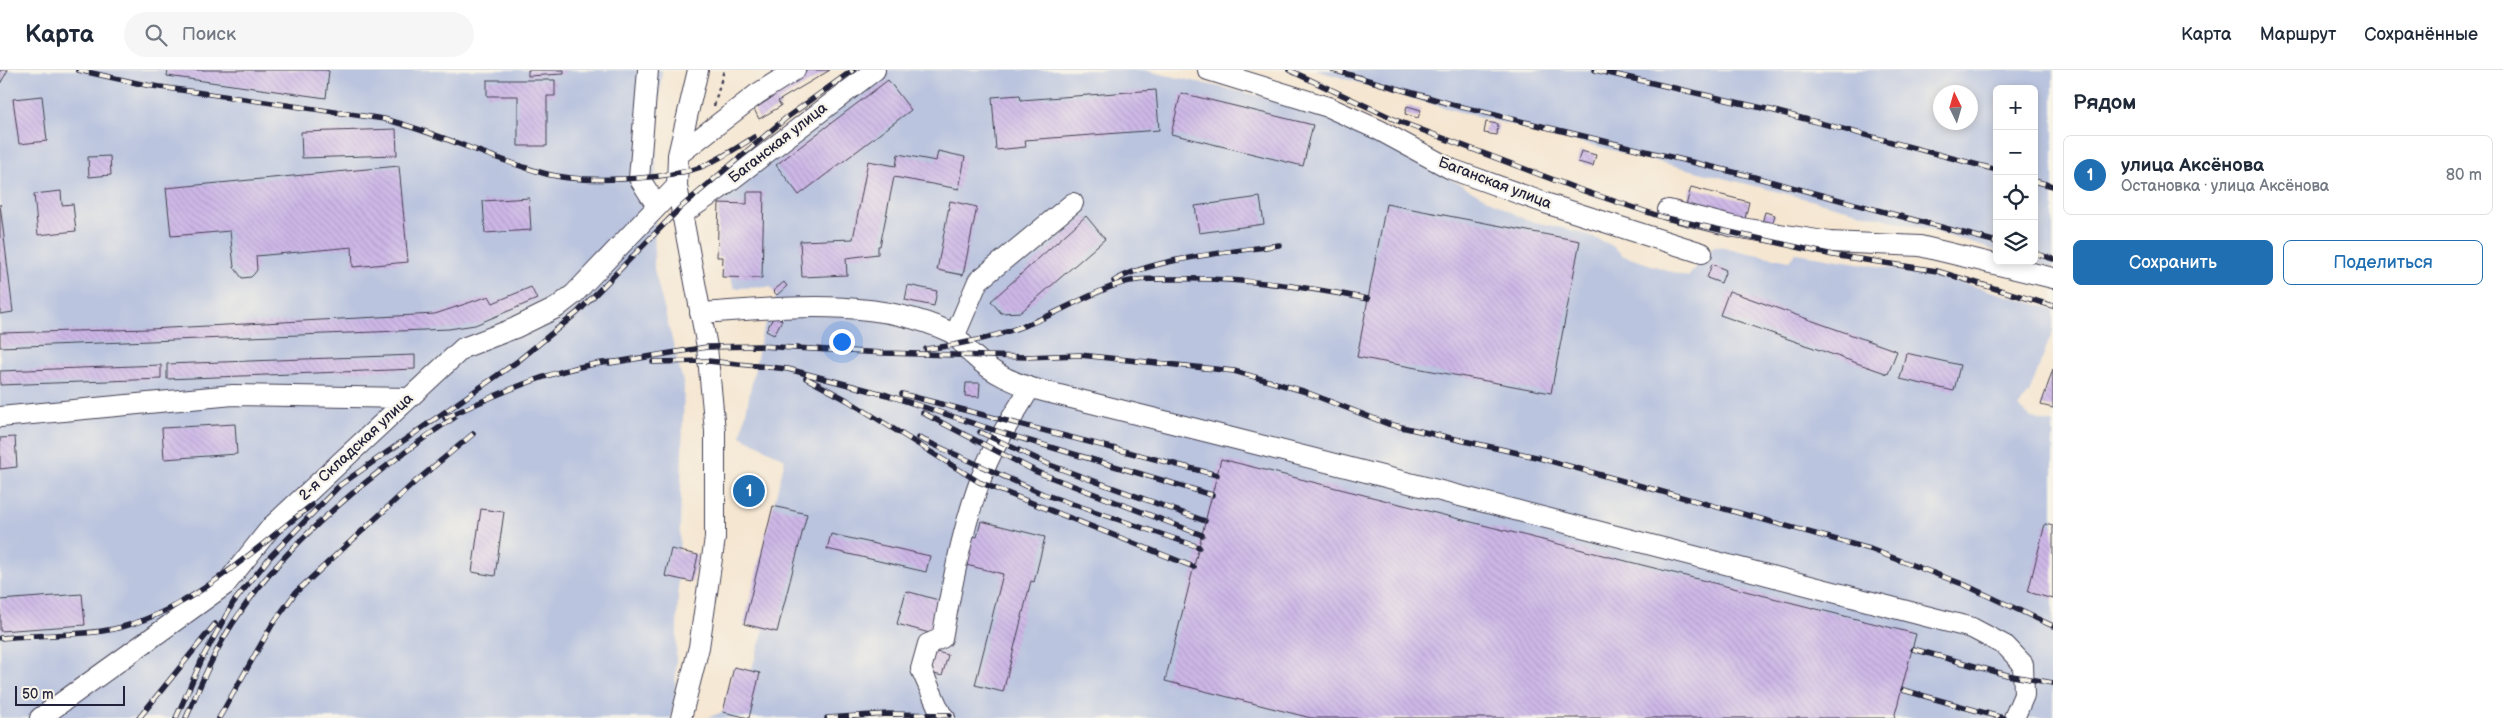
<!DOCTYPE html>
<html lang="ru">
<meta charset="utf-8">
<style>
:root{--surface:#fff;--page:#f6f6f7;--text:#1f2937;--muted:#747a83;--line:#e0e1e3;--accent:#1f6fb2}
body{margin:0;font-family:"Balsamiq Sans",sans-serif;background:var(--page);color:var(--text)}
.controls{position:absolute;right:15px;top:15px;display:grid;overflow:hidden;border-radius:8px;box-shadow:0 2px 8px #0003}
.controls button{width:45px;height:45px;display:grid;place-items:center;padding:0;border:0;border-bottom:1px solid var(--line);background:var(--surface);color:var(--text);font:25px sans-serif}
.compass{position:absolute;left:1933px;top:15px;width:45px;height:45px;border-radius:50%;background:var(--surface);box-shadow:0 2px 8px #0003;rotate:355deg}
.scale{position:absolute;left:15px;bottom:12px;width:110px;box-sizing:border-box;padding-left:5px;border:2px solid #22223b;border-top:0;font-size:14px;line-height:18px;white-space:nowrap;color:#22223b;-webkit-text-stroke:4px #f7f3e8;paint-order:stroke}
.you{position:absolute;left:841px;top:271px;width:18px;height:18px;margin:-12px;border:4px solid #fff;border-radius:50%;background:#1a73e8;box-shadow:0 0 0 8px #1a73e833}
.badge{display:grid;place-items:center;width:32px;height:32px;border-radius:50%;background:var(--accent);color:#fff;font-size:16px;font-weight:700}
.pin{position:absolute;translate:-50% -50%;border:2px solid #fff;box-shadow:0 1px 5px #0006}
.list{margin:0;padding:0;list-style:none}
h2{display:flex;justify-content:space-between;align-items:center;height:65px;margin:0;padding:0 20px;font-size:21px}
h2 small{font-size:16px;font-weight:400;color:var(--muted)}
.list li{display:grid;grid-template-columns:32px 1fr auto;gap:15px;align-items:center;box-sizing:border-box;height:80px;margin:0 10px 10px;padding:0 10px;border:1px solid var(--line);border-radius:8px}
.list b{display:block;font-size:19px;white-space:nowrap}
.list p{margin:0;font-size:16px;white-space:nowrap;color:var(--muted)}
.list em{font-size:16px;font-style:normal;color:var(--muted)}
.actions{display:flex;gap:10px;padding:15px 20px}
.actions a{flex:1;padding:11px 0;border:1px solid var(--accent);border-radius:8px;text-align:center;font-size:18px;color:var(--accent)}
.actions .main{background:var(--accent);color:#fff}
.icon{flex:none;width:28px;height:28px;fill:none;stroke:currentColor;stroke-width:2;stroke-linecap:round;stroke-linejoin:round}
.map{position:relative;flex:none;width:2053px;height:648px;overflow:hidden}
header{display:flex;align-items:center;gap:30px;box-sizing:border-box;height:70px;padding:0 25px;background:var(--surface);border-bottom:1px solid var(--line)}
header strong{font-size:24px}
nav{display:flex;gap:28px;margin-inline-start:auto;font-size:18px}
.search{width:350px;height:45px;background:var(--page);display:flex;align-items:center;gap:12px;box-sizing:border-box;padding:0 18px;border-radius:28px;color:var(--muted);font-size:19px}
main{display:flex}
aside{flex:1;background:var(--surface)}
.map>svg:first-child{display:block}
</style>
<header>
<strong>Карта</strong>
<div class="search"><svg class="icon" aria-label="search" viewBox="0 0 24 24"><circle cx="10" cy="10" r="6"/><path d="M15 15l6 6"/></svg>Поиск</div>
<nav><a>Карта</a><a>Маршрут</a><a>Сохранённые</a></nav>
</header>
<main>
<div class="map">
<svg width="2053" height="648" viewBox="0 0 2053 648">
<defs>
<pattern id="building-back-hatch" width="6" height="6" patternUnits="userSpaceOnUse" patternTransform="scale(1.25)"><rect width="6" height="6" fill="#cdb7e7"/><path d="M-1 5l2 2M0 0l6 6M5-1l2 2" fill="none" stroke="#b09dc7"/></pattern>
</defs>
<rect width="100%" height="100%" fill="#f7f3e8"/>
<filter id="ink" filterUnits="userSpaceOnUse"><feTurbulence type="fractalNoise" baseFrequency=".02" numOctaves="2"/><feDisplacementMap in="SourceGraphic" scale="10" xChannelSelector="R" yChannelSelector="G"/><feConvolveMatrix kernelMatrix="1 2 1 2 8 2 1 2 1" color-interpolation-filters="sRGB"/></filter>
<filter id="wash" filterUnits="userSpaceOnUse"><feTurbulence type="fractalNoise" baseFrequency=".0096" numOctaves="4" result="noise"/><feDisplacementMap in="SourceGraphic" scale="20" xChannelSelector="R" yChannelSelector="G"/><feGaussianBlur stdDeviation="1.12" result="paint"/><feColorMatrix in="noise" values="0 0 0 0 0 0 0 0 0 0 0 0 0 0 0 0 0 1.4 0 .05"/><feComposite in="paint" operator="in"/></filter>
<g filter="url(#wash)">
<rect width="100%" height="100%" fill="#f5e6d1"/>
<!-- industrial -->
<path fill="#bac4de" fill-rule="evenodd" d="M0,0H662L657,56L654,199L684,316L675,628L671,648H0Z
M888,0H1143L1323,40L1526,150L1580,162L1611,175L1624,186L1688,207L1714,176L1789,191L1796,183L1938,206L2053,239V260L2029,323L2018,337L2030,347L2053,354V648H707L723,642L734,597L751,601L764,559L744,554L785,389L741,366L762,263L777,225L787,216L784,212L773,221L771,217L734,218L731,207H722L723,187H717L719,127Z
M1315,0H2053V198L2031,191H2034V19H1997V181L1926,159L1460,42ZM1940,22H1970V52H1940Z"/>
<g id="blocks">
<!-- building -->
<path fill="url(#building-back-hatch)" d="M0,0H8L0,14Z
M168,0H325L329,1L326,28L167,6Z
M528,0H564V4L528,6Z
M804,0H830L778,31L781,36L759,49L754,39L773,27L769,21Z
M487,10H555V26H547V76H518V26H487Z
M888,10L911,40L799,125L776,95Z
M1156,20L1159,60L1025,70L1026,77L996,80L992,27L1020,25L1021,30Z
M1181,23L1313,55L1303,96L1171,64Z
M42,26L47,71L19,74L13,29Z
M1407,36L1421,40L1418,48L1405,44Z
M1486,52L1498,54L1497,65L1484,63Z
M396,59L397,85L302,88L301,62Z
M938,81L965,87L959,119L894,107L880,176H878V184L846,188L847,205L802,207L800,171L853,169L868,91L896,96L898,84L936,91Z
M1581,81L1596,85L1593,96L1578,92Z
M110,86L111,105L89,107L88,87Z
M399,96L408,192L353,197L352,177L256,186L257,200L254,204L251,207L242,208L234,197L230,161L171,166L166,118Z
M1691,117L1749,132L1743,157L1684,143Z
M61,121L62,135L73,134L76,161L38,165L34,124Z
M747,122H764L762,208L722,207L723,187H717L719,133L747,134Z
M1260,127L1264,154L1199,163L1195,136Z
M529,128L531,160L485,163L483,131Z
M950,131L977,137L963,205L937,200Z
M0,134L13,242L0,244Z
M1386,134L1580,171L1551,323L1357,287Z
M1765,142L1775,145L1772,155L1762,153Z
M1086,146L1105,169L1021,242L1001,243L991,231Z
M1712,194L1726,200L1721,213L1707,208Z
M784,212L787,216L777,225L773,221Z
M908,215L937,221L934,236L905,230Z
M531,217L537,229L475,255L449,259L0,277V263L150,259L435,244L489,226L493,233Z
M1729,221L1897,281L1888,304L1720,245Z
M774,246L782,250L774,265L766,261Z
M1906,283L1960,295L1954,321L1900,309Z
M415,285V299L167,309V294Z
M161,295V309L0,315V301Z
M2053,299V338L2041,335Z
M966,313H980L979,327L965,326Z
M235,354L237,384L164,389L162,358Z
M15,367L17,397L0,399V368Z
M1221,389L1916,564L1894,648H1311L1165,611Z
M773,436L807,444L777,562L744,554Z
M481,439L504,442L495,506L472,502Z
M981,451L1045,467L1034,512L1031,511L1003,622L975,615L1003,504L966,495L973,466L977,467Z
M2045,454L2053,456V529L2028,522Z
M831,464L930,486L926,502L827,479Z
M671,479L698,485L692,512L665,506Z
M906,521L942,531L933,564L897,554Z
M82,524L85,555L0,561V530Z
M933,581L948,585L942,606L927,602Z
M734,597L760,603L749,648L723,642Z"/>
</g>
</g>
<g filter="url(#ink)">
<use href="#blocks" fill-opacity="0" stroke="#423f52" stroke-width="1"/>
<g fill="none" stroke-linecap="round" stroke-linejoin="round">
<defs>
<path id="minor" d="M648,0L639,108L657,136
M1208,0L1328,37L1379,60L1451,99L1545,133L1702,183
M678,85L757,24L795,0
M1668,140L1735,157L1830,172L1920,176L2053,208
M681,145L718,120L875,0
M700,243C782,238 874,226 950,262C960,267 964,278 973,285C991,303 1018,315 1043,321C1353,397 1663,478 1972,558L2006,576L2023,594L2024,625L2014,648
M955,265L978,211L1073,133
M0,347L233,325L409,328
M40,648L225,515L272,456L463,278L515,258L556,238L574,224L677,116
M681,648L699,577L715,468V361L707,277L677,116L678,85L698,0
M945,648L941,644L921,599L928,574L942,568C953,511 963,452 985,398C996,370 1015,344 1030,318"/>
</defs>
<!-- minor casing -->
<use href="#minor" stroke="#423f52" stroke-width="22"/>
<!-- path -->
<path stroke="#423f52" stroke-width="2.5" stroke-dasharray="4 4" stroke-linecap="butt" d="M714,36L724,0"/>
<!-- minor -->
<use href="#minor" stroke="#fff" stroke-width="20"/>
<defs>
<path id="rail" d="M78,0L146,15L384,49C439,63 489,88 543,103C581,114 664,110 701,97C720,89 737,78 754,67
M1289,0L1398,51L1578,119L1662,147L1833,185L1937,201L2053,236
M1333,0L1458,36L1754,107L1997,172
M1595,0L1771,40L1997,100
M2034,111L2053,116
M2034,183L2053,189
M1114,211C1153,188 1233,182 1279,175
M926,279C969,274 1011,263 1050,245C1073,234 1095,222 1119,214C1136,208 1155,209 1172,209C1238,207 1303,216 1368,229
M653,292L708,291L788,299L887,325L1003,363L1212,425
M610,293L707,277L759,276L884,283L1026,287L1080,285L1234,301L1303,321L1388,354L1536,387L1870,479L1965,515L2053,556
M806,308L847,330L979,412L1194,497
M902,324L1217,405
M923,343L1037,402L1202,465
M445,348C493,326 562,294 615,292
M980,362L1050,395L1205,451
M919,368L1043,424L1199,477
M0,568C35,565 80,566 114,559C192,541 250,482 312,435
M1913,579L2007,605L2053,613
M1903,620L2003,648
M139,648L215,554
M176,648L203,587L233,533L270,487L340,415L518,291L578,242L680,138L786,48L853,0
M186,648C200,616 214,582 233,553C272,493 324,445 380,401C404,383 428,364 454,348
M219,648L272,555L296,522L415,412L473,364
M827,648L888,644L950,645"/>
</defs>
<!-- rail casing -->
<use href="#rail" stroke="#22223b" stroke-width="5.5"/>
<!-- rail -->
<use href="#rail" stroke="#f7f3e8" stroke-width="4" stroke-dasharray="11" stroke-linecap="butt"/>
</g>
</g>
<g text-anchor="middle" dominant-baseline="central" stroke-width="4.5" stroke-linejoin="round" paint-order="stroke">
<!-- street labels -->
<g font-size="15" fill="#22223b" stroke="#f7f3e8">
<text transform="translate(778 73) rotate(-38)">Баганская улица</text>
<text transform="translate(1495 113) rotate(21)">Баганская улица</text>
<text transform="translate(356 377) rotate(-43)">2-я Складская улица</text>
</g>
</g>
</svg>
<div class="controls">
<button>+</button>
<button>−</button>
<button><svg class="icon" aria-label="locate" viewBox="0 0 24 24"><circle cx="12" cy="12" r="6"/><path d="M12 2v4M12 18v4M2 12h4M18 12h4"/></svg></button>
<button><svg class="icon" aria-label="layers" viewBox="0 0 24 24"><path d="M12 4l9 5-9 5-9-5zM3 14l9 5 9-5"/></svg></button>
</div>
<svg class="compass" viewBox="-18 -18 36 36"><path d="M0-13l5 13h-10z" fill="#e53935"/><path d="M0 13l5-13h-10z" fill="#747a83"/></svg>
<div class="scale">50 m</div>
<div class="you"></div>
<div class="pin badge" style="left:749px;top:421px">1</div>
</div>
<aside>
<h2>Рядом<small></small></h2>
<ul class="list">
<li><span class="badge">1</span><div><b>улица Аксёнова</b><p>Остановка · улица Аксёнова</p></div><em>80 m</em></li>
</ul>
<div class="actions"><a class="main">Сохранить</a><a>Поделиться</a></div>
</aside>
</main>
